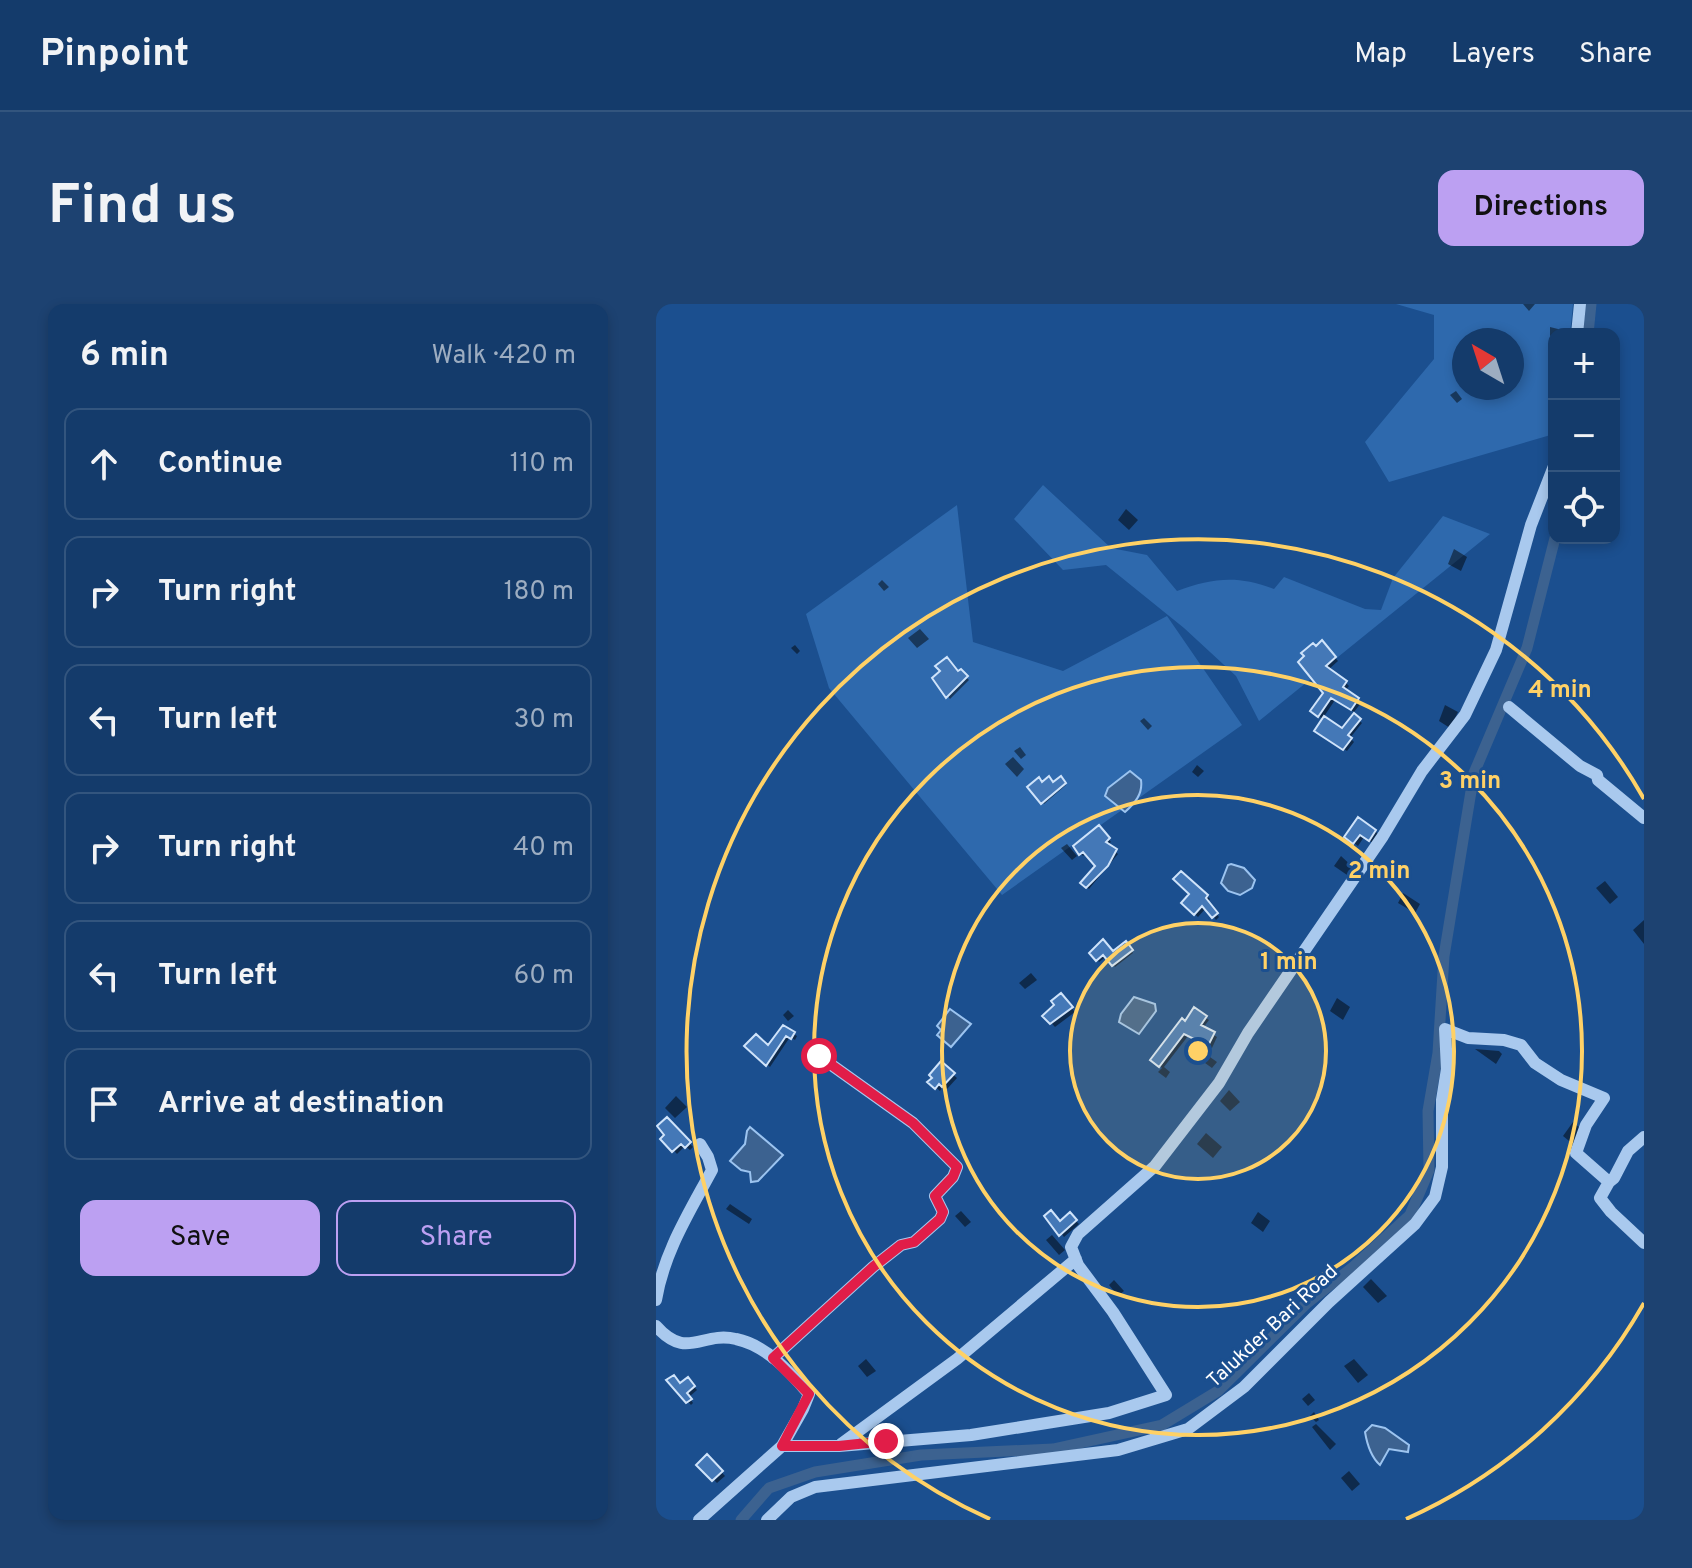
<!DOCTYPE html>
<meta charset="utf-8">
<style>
:root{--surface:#143b6b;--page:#1d4271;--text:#f1f3f6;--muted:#9dadc1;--line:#33557e;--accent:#bca0f2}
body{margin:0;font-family:Overpass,sans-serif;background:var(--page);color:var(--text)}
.controls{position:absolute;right:24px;top:24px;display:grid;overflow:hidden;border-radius:16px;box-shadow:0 4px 12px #0003}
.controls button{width:72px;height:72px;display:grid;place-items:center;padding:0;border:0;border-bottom:2px solid var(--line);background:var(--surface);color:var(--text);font:40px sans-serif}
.compass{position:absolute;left:796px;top:24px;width:72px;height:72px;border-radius:50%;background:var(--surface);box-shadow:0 4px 12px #0003;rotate:321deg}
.stop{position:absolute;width:24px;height:24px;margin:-18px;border:6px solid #e11d48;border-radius:50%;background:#fff}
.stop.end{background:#e11d48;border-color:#fff;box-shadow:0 2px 8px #0008}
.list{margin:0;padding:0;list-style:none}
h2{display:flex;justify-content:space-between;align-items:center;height:104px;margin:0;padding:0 32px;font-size:34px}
h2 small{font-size:26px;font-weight:400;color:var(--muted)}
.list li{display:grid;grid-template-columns:52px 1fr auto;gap:24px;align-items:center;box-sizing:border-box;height:112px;margin:0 16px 16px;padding:0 16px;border:2px solid var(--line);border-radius:16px}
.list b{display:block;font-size:30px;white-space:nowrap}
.list em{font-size:26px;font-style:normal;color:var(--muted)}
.actions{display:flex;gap:16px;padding:24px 32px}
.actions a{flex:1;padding:18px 0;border:2px solid var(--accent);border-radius:16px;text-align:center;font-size:28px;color:var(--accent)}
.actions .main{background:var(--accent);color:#111}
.icon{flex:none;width:44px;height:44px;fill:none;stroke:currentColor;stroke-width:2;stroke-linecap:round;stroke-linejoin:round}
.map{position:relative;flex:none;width:988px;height:1216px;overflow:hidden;border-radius:16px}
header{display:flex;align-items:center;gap:48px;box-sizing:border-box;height:112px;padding:0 40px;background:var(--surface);border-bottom:2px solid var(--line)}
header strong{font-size:38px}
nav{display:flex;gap:44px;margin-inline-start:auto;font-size:28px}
.intro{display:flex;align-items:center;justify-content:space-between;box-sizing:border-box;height:192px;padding:0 48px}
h1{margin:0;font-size:56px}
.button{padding:20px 36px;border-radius:16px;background:var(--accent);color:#111;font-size:28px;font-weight:700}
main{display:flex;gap:48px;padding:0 48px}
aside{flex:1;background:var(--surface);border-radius:16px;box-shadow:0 4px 12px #0003}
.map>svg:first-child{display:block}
</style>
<header>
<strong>Pinpoint</strong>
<nav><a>Map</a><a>Layers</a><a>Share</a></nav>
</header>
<div class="intro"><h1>Find us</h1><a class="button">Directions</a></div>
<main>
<aside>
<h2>6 min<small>Walk · 420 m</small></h2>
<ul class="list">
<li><svg class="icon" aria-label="ahead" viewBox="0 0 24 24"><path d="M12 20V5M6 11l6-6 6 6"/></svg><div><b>Continue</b></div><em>110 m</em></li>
<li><svg class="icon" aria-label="right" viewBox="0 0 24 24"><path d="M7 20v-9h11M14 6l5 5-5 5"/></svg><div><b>Turn right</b></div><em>180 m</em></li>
<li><svg class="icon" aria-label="left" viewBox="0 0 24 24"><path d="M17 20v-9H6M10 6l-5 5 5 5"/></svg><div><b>Turn left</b></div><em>30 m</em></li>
<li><svg class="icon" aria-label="right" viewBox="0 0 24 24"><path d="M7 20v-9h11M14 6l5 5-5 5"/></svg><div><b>Turn right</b></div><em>40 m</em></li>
<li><svg class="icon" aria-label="left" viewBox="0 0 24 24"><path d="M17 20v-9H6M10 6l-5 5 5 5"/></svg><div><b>Turn left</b></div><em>60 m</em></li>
<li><svg class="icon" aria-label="arrive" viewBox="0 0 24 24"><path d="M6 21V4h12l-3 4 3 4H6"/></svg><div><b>Arrive at destination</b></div></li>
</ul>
<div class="actions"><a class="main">Save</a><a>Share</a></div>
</aside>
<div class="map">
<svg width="988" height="1216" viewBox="0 0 988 1216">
<rect width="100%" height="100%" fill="#1b4f8f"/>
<!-- green -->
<path fill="#2e69ad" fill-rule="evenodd" d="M740,0H917L914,30H898V130L733,178L709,138L778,55V11ZM808,36H856V84H808Z
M387,181L455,244L491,251L521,287C556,274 582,271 618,285L628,273L709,305L725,306L737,274L787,212L834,230L603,417L580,372L528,324L450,261L407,266L358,215Z
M301,201L317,338L407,367L511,312L586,421L346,591L173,384L150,310Z"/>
<!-- water -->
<path fill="#3c6290" stroke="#9cc4f0" stroke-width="2" d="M474,467L485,476C487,490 479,499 469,508L449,492L452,484Z
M575,560L588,564L599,576L596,584L584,591L572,587L565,579L572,561Z
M478,693L499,700L500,707L483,730L463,718L465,710Z
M294,705L315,720L295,743L281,731L285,726L281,722Z
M94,823L127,851L102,877L95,878L94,868L85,866L74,857L89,840L91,827Z
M716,1121L729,1124L753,1141L752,1148L733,1145L724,1161C715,1153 711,1140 709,1128Z"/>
<!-- shadow -->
<path fill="#0007" d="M867,0H879L873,7Z
M894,23L902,25V30L894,32Z
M800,87L806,95L801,99L794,91Z
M470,205L482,216L473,226L462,216Z
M798,245L811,253L805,267L792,260Z
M226,276L233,283L228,287L222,280Z
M264,325L273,335L261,344L252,334Z
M666,339L682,357L672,366L690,379L693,382L689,387L705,399L698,408L679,396L667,414L686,427L698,412L706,419L694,434L698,438L691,447L664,430L668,416L660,410L669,389Z
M139,341L144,347L141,350L135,344Z
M305,368L313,376L294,395L292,392Z
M789,401L802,408L794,424L783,417Z
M488,414L496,422L492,426L484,417Z
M364,443L370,451L365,455L358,447Z
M357,453L368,465L361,473L349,460Z
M541,461L548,467L542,473L536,468Z
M405,474L410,481L388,500L374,483L397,480Z
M443,524L455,538L451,541L462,550L433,585L427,579L442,562L431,549L427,552L419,543Z
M719,527L723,531L717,539L708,533L702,542L690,533Z
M411,540L421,552L416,556L405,544Z
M685,552L699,565L694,573L678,562Z
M525,570L554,595L551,598L563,613L560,616L550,604L542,613L527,599L536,590Z
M949,577L962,593L954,600L940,584Z
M747,589L764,600L759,609L742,599Z
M988,616V640L977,626Z
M470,640L477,649L459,663L450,653L443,658L436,649L457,650Z
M375,669L381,676L369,685L363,679Z
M405,692L419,708L399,723L389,712L401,701Z
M681,694L694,703L687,716L674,707Z
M132,706L138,712L132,717L127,711Z
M539,706L553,716L547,724L561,733L556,744L532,732L508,763L514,768L510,774L502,768L506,764L497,756Z
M128,724L141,732L139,736L134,733L114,763L91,742L112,744Z
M819,745L843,747L846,750L840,760Z
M554,753L561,758L556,764L549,759Z
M285,760L301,774L291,785L287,782L284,787L274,778Z
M573,786L584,798L574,807L564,797Z
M20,792L31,803L19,814L9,804Z
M11,815L37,843L34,846L29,842L21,850L7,835L11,831Z
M917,818L924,824L918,841L907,832Z
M550,829L566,843L557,854L541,840Z
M74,900L96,915L93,920L70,905Z
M305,907L315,918L309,923L299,912Z
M602,908L614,917L607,928L595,919Z
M414,911L423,920L408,933L391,912L404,919Z
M396,931L409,946L403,951L390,936Z
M715,975L731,992L722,999L707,983Z
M458,976L468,987L462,992L453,981Z
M210,1055L220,1067L211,1073L202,1062Z
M698,1055L712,1071L702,1079L688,1062Z
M31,1075L41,1086L33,1093L37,1099L35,1101L13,1077L24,1081Z
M653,1089L659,1096L652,1102L646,1095Z
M658,1108L663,1116L660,1118L654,1112Z
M660,1120L680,1140L674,1146L656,1123Z
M51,1153L69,1172L61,1179L43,1161Z
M693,1167L704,1180L696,1187L685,1174Z"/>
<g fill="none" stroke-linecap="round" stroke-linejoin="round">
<!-- canal -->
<path stroke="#3c6290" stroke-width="11" d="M932,30L935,0
M85,1216L113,1184L159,1168L265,1151L397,1145L506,1121L562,1087L650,1000L697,963L754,911L773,866L772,807L782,749L788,652L818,469L871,344L899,234"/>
</g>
<!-- building -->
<path fill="#4478b7" stroke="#cfe3fa" stroke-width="2" d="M666,336L680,353L670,362L691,377L687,383L703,394L695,406L675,394L662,413L654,407L667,389L642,358L648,352L645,349L657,339L660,342Z
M291,353L302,367L305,365L312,372L290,394L276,374L284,367L279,362Z
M698,409L705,415L692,431L696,434L687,446L658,427L668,412L686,424Z
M393,472L397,478L405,472L410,479L385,500L371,483L383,473L386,478Z
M702,513L720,526L713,537L704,531L697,540L688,533Z
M443,521L454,534L450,538L461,545L452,562L430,584L424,579L439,562L427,548L423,551L417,542Z
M525,567L552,591L550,594L562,609L556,614L546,602L538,611L525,599L533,590L517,575Z
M447,635L457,647L470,637L477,646L456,662L447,651L440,657L433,649Z
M405,689L417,703L394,720L386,712L398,701L395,697Z
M538,703L551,712L545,721L559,728L552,742L528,730L503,763L494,756L526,714L529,717Z
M127,721L139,728L135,735L130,732L110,762L88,742L100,730L112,741Z
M285,757L299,769L286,783L283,780L279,785L271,778L276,774L273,771Z
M11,813L35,838L29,844L25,840L16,848L4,835L8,831L1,822Z
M395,906L404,917L414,908L421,916L403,932L388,912Z
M18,1071L24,1079L32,1073L39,1082L31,1089L36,1095L30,1099L10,1076Z
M51,1150L67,1167L56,1177L40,1161Z"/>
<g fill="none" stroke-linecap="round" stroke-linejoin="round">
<!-- minor -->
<path stroke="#a9c9ee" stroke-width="12" d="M921,30L924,0
M853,403L924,462L941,471L942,476L988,514
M953,878L944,894L955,908L988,939
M0,996C8,948 33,909 56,866L52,853L44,840
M0,1022C31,1057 45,1027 80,1035C110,1041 134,1068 153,1090L147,1105L126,1142
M117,1054L217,963L245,941L258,938L284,915L287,908L279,892L297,873L301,863L257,819L163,752
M185,1140L301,1055L420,955
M43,1216L126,1142H183L315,1131L453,1109L510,1091L457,1008L422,961L415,943L422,930L499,862L563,779L592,729L727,532L766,467L809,411L840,346L875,221L898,162
M111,1216L135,1193L159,1183L462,1146L532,1125L588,1083L673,998L759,920L779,893L786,863V796L791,765L789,725L812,734L848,736L865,741L879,759L905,776L948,794L930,821L920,849L953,878L958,874L972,847L988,833"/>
</g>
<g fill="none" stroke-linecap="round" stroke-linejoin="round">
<!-- route -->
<path stroke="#e11d48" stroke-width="10" d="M163,752L257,819L301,863L297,873L279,892L287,908L284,915L258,938L245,941L217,963L117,1054L153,1090L126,1142H183L230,1137"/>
</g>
<!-- distance rings -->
<circle cx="542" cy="747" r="128" fill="#ffd166" fill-opacity=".12"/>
<g fill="none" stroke="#ffd166" stroke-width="4">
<circle cx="542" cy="747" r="128"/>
<circle cx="542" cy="747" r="256"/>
<circle cx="542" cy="747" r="384"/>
<path d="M988 999A512 512 0 0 1 750 1215M334 1215A512 512 0 1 1 988 495"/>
</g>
<g text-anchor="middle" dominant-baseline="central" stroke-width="6" stroke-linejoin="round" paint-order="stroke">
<!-- street labels -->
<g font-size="20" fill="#fff" stroke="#1b4f8f">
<text transform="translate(617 1023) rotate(-43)">Talukder Bari Road</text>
</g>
</g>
<circle cx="542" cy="747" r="12" fill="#ffd166" stroke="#1b4f8f" stroke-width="4"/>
<g font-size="24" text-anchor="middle" font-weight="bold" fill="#ffd166" stroke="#1b4f8f" stroke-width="6" stroke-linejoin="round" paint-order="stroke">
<text x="904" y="393">4 min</text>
<text x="814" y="484">3 min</text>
<text x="723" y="574">2 min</text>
<text x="633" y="665">1 min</text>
</g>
</svg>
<div class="controls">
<button>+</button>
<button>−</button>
<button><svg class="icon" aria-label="locate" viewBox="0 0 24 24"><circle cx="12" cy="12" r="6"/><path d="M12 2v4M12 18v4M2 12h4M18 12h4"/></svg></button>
</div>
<svg class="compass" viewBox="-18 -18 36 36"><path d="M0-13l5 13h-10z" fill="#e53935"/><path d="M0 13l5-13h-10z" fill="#9dadc1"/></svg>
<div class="stop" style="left:163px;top:752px"></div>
<div class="stop end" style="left:230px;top:1137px"></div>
</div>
</main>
